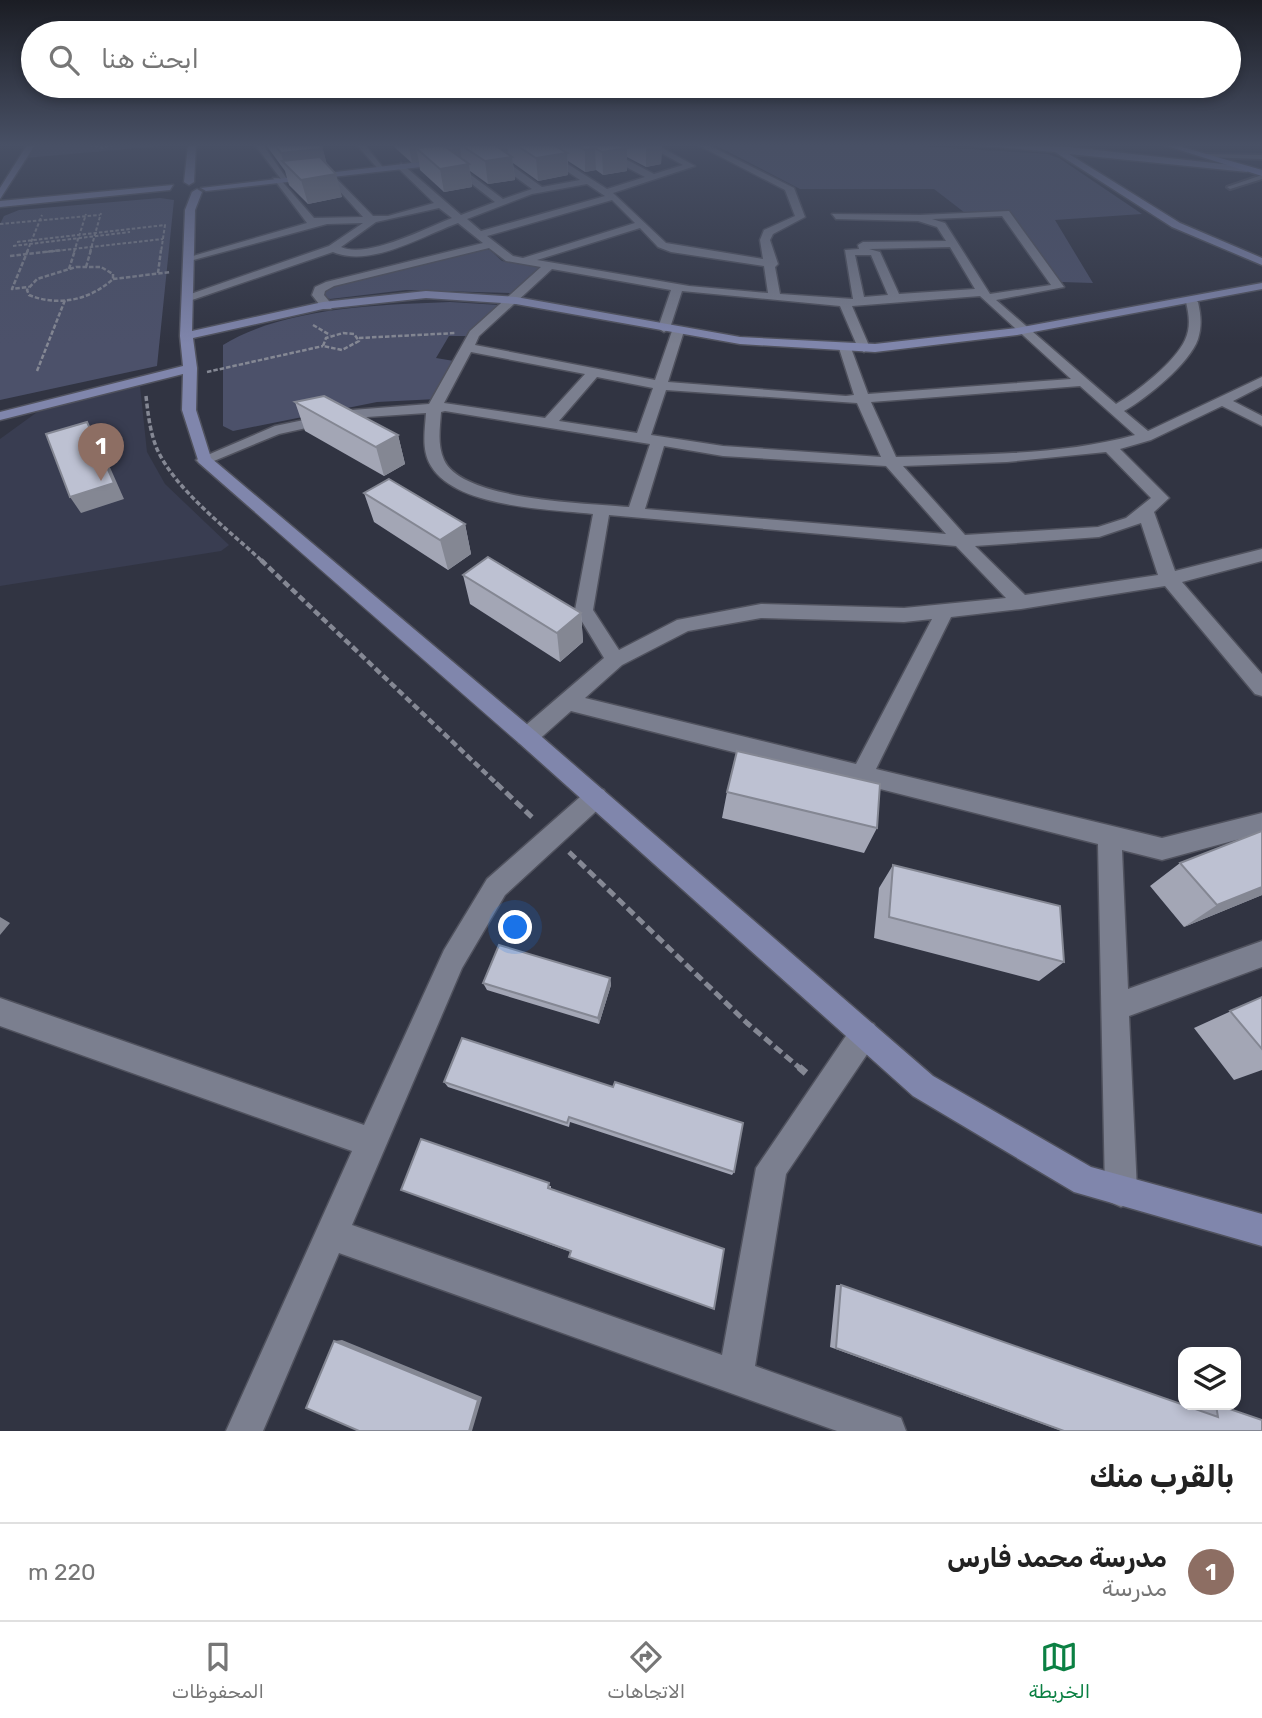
<!DOCTYPE html>
<html lang="ar">
<meta charset="utf-8">
<style>
:root{--surface:#fff;--page:#f6f6f6;--text:#222;--muted:#767676;--line:#e0e0e0;--accent:#0b8043}
body{margin:0;font-family:Rubik,"Noto Naskh Arabic",sans-serif;background:var(--page);color:var(--text);direction:rtl}
.controls{position:absolute;right:21px;bottom:21px;display:grid;overflow:hidden;border-radius:14px;box-shadow:0 4px 10px #0003}
.controls button{width:63px;height:63px;display:grid;place-items:center;padding:0;border:0;border-bottom:2px solid var(--line);background:var(--surface);color:var(--text);font:35px sans-serif}
.you{position:absolute;left:516px;top:928px;width:24px;height:24px;margin:-18px;border:5px solid #fff;border-radius:50%;background:#1a73e8;box-shadow:0 0 0 10px #1a73e833}
.badge{display:grid;place-items:center;width:46px;height:46px;border-radius:50%;background:var(--accent);color:#fff;font-size:23px;font-weight:700}
.pin{position:absolute;translate:-50% -58px;filter:drop-shadow(0 2px 4px #0008)}
.pin::after{content:'';position:absolute;top:37px;width:24px;height:21px;background:inherit;clip-path:polygon(0 0,100% 0,50% 100%)}
.list{margin:0;padding:0;list-style:none}
h2{display:flex;justify-content:space-between;align-items:center;height:91px;margin:0;padding:0 28px;font-size:30px}
h2 small{font-size:23px;font-weight:400;color:var(--muted)}
.list li{display:grid;grid-template-columns:46px 1fr auto;gap:21px;align-items:center;box-sizing:border-box;height:98px;padding:0 28px;border-top:2px solid var(--line)}
.list b{display:block;font-size:26px;white-space:nowrap}
.list p{margin:0;font-size:23px;white-space:nowrap;color:var(--muted)}
.list em{font-size:23px;font-style:normal;color:var(--muted)}
.icon{flex:none;width:38px;height:38px;fill:none;stroke:currentColor;stroke-width:2;stroke-linecap:round;stroke-linejoin:round}
.map{position:relative;flex:none;width:1262px;height:1431px;overflow:hidden;direction:ltr}
.search{position:absolute;background:var(--surface);box-shadow:0 4px 10px #0003;left:21px;right:21px;top:21px;height:77px;display:flex;align-items:center;gap:18px;box-sizing:border-box;padding:0 24px;border-radius:38px;color:var(--muted);font-size:26px}
.sheet{height:189px;background:var(--surface)}
nav{display:flex;justify-content:space-around;align-items:center;box-sizing:border-box;height:98px;border-top:2px solid var(--line);background:var(--surface);font-size:19px;color:var(--muted)}
nav a{display:grid;justify-items:center;gap:4px}
nav .on{color:var(--accent)}
.map>svg:first-child{display:block}
</style>
<div class="map">
<svg width="1262" height="1431" viewBox="0 0 1262 1431">
<rect width="100%" height="100%" fill="#313442"/>
<!-- built -->
<path fill="#393d51" d="M140,386L147,452L165,484L229,545L221,551L0,586V439L40,410Z"/>
<!-- green -->
<path fill="#4c516a" d="M33,145H172L25,158Z
M715,145H902L1048,154L1059,158L1142,214L1055,220L1093,283L1061,282L1008,215L969,216L934,189H800Z
M160,198L174,200L157,366L0,400V224L4,216L19,210Z
M478,249L490,250L502,261L540,267L511,293L406,290L330,299L319,294L323,289Z
M450,302L499,305L466,336H449L436,358L454,361L437,399L377,402L233,431L223,426V345C285,307 379,305 450,302Z"/>
<g fill="none" stroke-linecap="round" stroke-linejoin="round">
<defs>
<path id="lane" d="M1206,154L1262,155V159L1204,157Z
M1262,175V179L1230,189L1227,187Z"/>
<path id="street" d="M255,145H263L287,179H281Z
M357,145H365L385,170H379Z
M422,145H431L503,199L532,189L491,159V155H497L542,187L580,180L540,153L547,151L607,189L645,177L600,153V149H606L654,174L683,165L647,145H657L695,166L613,193L666,243L763,259L760,240L764,230L795,216L785,190L698,145H708L794,188L805,217L773,234L770,240L778,264L775,267L780,294L853,299L845,250L859,249L858,245L863,242L946,241L937,227L918,221L836,219L832,214L920,215L1009,211L1064,287L996,300L1116,404C1137,392 1175,362 1185,340C1191,327 1189,315 1186,302L1192,298L1198,302C1201,316 1202,326 1198,339C1190,363 1146,399 1124,411L1148,431L1262,377V386L1233,401L1262,416V426L1222,406L1151,440L1120,449L1169,498L1154,512L1175,571L1262,549V561L1182,582L1262,674V696L1255,694L1165,586L1021,609L951,617L876,769L1162,838L1262,813V833L1162,860L1122,850L1128,989L1262,941V967L1129,1016L1137,1191L1132,1202L1121,1207L1110,1202L1105,1191L1098,844L571,711L535,743L527,746L519,743L516,737L519,731L604,658L575,610L593,514C550,509 456,508 431,466C421,450 425,430 426,413L352,418L279,434L209,463H199L196,460L275,426L352,410L429,404L470,331L541,267L506,261L489,248L334,286L325,291L324,295L333,306L331,309H323L312,295L315,287L326,282L483,243L458,223C422,236 371,268 333,252L192,300L182,297L329,246L363,223L327,224L186,262V258L307,223L273,178H279L314,218L363,217L326,176L329,171L373,216H388L434,203L398,168L401,163L461,215L495,202ZM587,184L605,196L481,231L467,219L532,194ZM612,200L635,223L523,258L513,256L487,236ZM439,208L452,218C426,228 367,259 341,247L376,222ZM1002,216L1051,285L990,294L945,223L932,219ZM640,228L658,247L671,252L764,266L768,293L689,286L537,260ZM950,247L975,289L899,294L880,252L869,249ZM855,255H871L888,295L864,297ZM552,269L671,290L658,328L664,332L670,328L682,291L840,306L858,348L864,352L870,348L852,306L980,296L1071,379L868,394L851,348L845,344L839,348L854,395L846,396L668,382L684,331L678,327L672,331L655,380L475,345L479,336ZM471,352L585,374L545,418L444,403ZM597,377L653,388L637,433L559,421ZM1080,386L1135,435C1059,456 974,454 896,457L871,402ZM666,390L857,403L881,457L723,446L651,435ZM441,412L445,411L650,444L629,507C588,503 463,501 444,460C437,444 440,428 441,412ZM664,446L723,456L886,466L946,534L645,509ZM1106,452L1151,498L1126,518L1098,527L965,535L903,466L1007,462ZM609,515L956,546L1006,598L904,608L761,604L677,620L619,650L593,610ZM1141,523L1158,575L1025,595L975,546L1099,537ZM761,618L904,622L932,619L856,764L585,698L622,665L688,631Z
M596,787L604,790L607,797L604,804L505,895L462,968L352,1225L722,1355L756,1168L854,1024L864,1020L874,1024L878,1034L874,1044L786,1174L755,1366L901,1418L906,1431H837L339,1253L263,1431H226L352,1151L0,1026V998L364,1125L444,950L487,879L588,790Z"/>
<path id="secondary" d="M27,145H35L0,199V188Z
M188,145H196L194,182L189,185L184,182Z
M971,145L1069,147L1250,167L1247,172L1069,154L1180,223L1262,258V265L1172,227L1055,152Z
M445,159L448,164L206,191L201,188Z
M173,185L170,190L0,207V201Z
M197,189L202,192L195,210L192,331L323,302L426,291L516,297L740,337L875,344L1017,328L1262,283V289L1017,335L875,352L740,344L516,304L426,298L323,309L193,338L197,368L196,410L211,458L535,731L933,1076L1091,1167L1262,1214V1246L1074,1192L913,1096L519,743L199,463L182,410L183,374L0,420V412L183,366L180,336L185,210L192,192Z"/>
<path id="primary" d="M1164,145H1175L1262,170V176Z"/>
</defs>
<!-- lane casing -->
<use href="#lane" stroke="#50525e" stroke-width="4"/>
<!-- street casing -->
<use href="#street" stroke="#50525e" stroke-width="3"/>
<!-- secondary casing -->
<use href="#secondary" stroke="#50525e" stroke-width="3"/>
<!-- primary casing -->
<use href="#primary" stroke="#50525e" stroke-width="3"/>
<!-- path-far5 -->
<path stroke="#858894" stroke-width="2" stroke-dasharray="3.5 2" stroke-linecap="butt" d="M89,145L102,148L113,145
M0,224L100,215
M17,242L165,225L161,252
M13,246L130,232
M27,252L42,215
M46,252L163,239
M74,252L86,214
M90,252L101,213"/>
<!-- path-far4 -->
<path stroke="#858894" stroke-width="2.5" stroke-dasharray="4.5 2" stroke-linecap="butt" d="M28,250L12,289L29,287
M10,256L62,250
M76,267H101L113,274V279C90,300 58,307 29,295L27,290L37,279Z
M86,267L91,250
M69,269L75,250
M158,273L161,250
M113,279L171,272
M313,325L330,335
M343,333L354,334L359,341L342,350L323,346L326,338Z
M359,338L456,333
M37,371L65,300
M207,372L323,346"/>
<!-- path-far3 -->
<path stroke="#858894" stroke-width="3.5" stroke-dasharray="5 2.5" stroke-linecap="butt" d="M146,396C148,414 150,432 157,449C176,491 229,530 263,562"/>
<!-- path-far2 -->
<path stroke="#858894" stroke-width="4.5" stroke-dasharray="7 3.5" stroke-linecap="butt" d="M261,560L498,785"/>
<!-- path-far1 -->
<path stroke="#858894" stroke-width="5" stroke-dasharray="9 4.5" stroke-linecap="butt" d="M496,783L535,820
M569,852L747,1023L801,1069"/>
<!-- path -->
<path stroke="#858894" stroke-width="7" stroke-dasharray="10 5" stroke-linecap="butt" d="M799,1067L806,1073"/>
<!-- lane -->
<use href="#lane" fill="#7b7f8f" fill-rule="evenodd"/>
<!-- street -->
<use href="#street" fill="#7b7f8f" fill-rule="evenodd"/>
<!-- secondary -->
<use href="#secondary" fill="#8086ac" fill-rule="evenodd"/>
<!-- primary -->
<use href="#primary" fill="#858ec9" fill-rule="evenodd"/>
</g>
<!-- wall -->
<path fill="#a3a6b5" d="M266,145H321L322,146L327,165L342,197L308,204L289,185L285,171Z
M392,145H434V146L436,145H435H662L661,164L646,167L627,157V171L603,175L596,170L585,172L568,161V175L538,181L513,163L515,180L488,184L470,171L472,187L444,192L420,170L419,162L412,163Z
M295,402L398,435L405,464L384,476L305,431Z
M364,493L465,524L471,554L448,570L374,522Z
M463,575L581,613L583,642L560,662L470,604Z
M727,792L877,828L864,853L722,818Z
M1180,863L1262,895L1184,927L1150,886Z
M893,865L1064,962L1039,981L874,938L879,888Z
M610,978L611,985L599,1024L487,990L483,983Z
M1262,997V1070L1234,1080L1194,1028Z
M444,1082L613,1087L734,1172L732,1175L570,1122L569,1127L448,1087Z
M551,1186V1189L571,1252L401,1190Z
M836,1285H841L1200,1411V1405H1218L1262,1431H1062L830,1347Z"/>
<!-- shaded-wall -->
<path fill="#848793" d="M434,145L437,160L416,148L419,162L412,163L409,147Z
M451,145H460L461,157L453,158Z
M461,145H507L508,152L477,156Z
M646,145H662L661,164L646,167Z
M322,146L328,169L284,164L281,153Z
M595,148L596,170L585,172V150Z
M627,148V171L603,175L602,152Z
M567,153L568,175L538,181L536,158Z
M512,157L515,180L488,184L485,161Z
M469,164L472,187L444,192L440,169Z
M336,174L342,197L308,204L301,180Z
M87,422L97,438L124,499L81,513L70,497Z
M398,435L405,464L384,476L376,447Z
M465,524L471,554L448,570L440,540Z
M581,613L583,642L560,662L557,633Z
M1262,887V895L1184,927L1217,905Z
M0,917L10,923L0,935Z
M610,978L611,985L599,1024L598,1018Z
M342,1340L482,1397L472,1431H469L334,1341Z"/>
<!-- building -->
<path fill="#bdc1d2" stroke="#848793" stroke-width="2" d="M275,145H321L322,146L319,149L281,153Z
M406,145H428L409,147Z
M443,145L469,164L440,169L416,148Z
M461,145H495L512,157L485,161Z
M516,145H554L567,153L536,158Z
M576,145H620L627,148L602,152L595,148L585,150Z
M320,157L336,174L301,180L282,161Z
M324,396L398,435L376,447L295,402Z
M87,422L114,483L70,497L46,434Z
M389,479L465,524L440,540L364,493Z
M488,557L581,613L557,633L463,575Z
M737,751L880,784L877,828L727,792Z
M1262,831V887L1217,905L1180,863Z
M893,865L1060,906L1064,962L889,917Z
M499,945L610,978L598,1018L483,983Z
M1262,997V1049L1230,1011Z
M462,1038L613,1087L615,1082L743,1123L734,1172L569,1117L567,1123L444,1082Z
M421,1139L549,1183L548,1188L724,1249L714,1309L569,1257L571,1251L401,1190Z
M841,1285L1218,1417L1216,1405H1218L1262,1420V1431H1064L836,1348Z
M334,1341L478,1400L469,1431H359L306,1408Z"/>
<!-- sky -->
<linearGradient id="sky" x2="0" y2="1"><stop stop-color="#1b1d24"/><stop offset="0.42" stop-color="#485065"/><stop offset="1" stop-color="#485065" stop-opacity="0"/></linearGradient>
<rect width="1262" height="345" fill="url(#sky)"/>
</svg>
<div class="controls">
<button><svg class="icon" aria-label="layers" viewBox="0 0 24 24"><path d="M12 4l9 5-9 5-9-5zM3 14l9 5 9-5"/></svg></button>
</div>
<div class="you"></div>
<div class="pin badge" style="left:101px;top:481px;background:#8d6e63">1</div>
<div class="search"><svg class="icon" aria-label="search" viewBox="0 0 24 24"><circle cx="10" cy="10" r="6"/><path d="M15 15l6 6"/></svg>ابحث هنا</div>
</div>
<section class="sheet">
<h2>بالقرب منك<small></small></h2>
<ul class="list">
<li><span class="badge" style="background:#8d6e63">1</span><div><b>مدرسة محمد فارس</b><p>مدرسة</p></div><em>220 m</em></li>
</ul>
</section>
<nav>
<a class="on"><svg class="icon" aria-label="map" viewBox="0 0 24 24"><path d="M3 6l6-2 6 2 6-2v14l-6 2-6-2-6 2zM9 4v14M15 6v14"/></svg>الخريطة</a>
<a><svg class="icon" aria-label="directions" viewBox="0 0 24 24"><path d="M12 3l9 9-9 9-9-9zM9 14v-3h6M13 9l2 2-2 2"/></svg>الاتجاهات</a>
<a><svg class="icon" aria-label="saved" viewBox="0 0 24 24"><path d="M7 4h10v16l-5-4-5 4z"/></svg>المحفوظات</a>
</nav>
